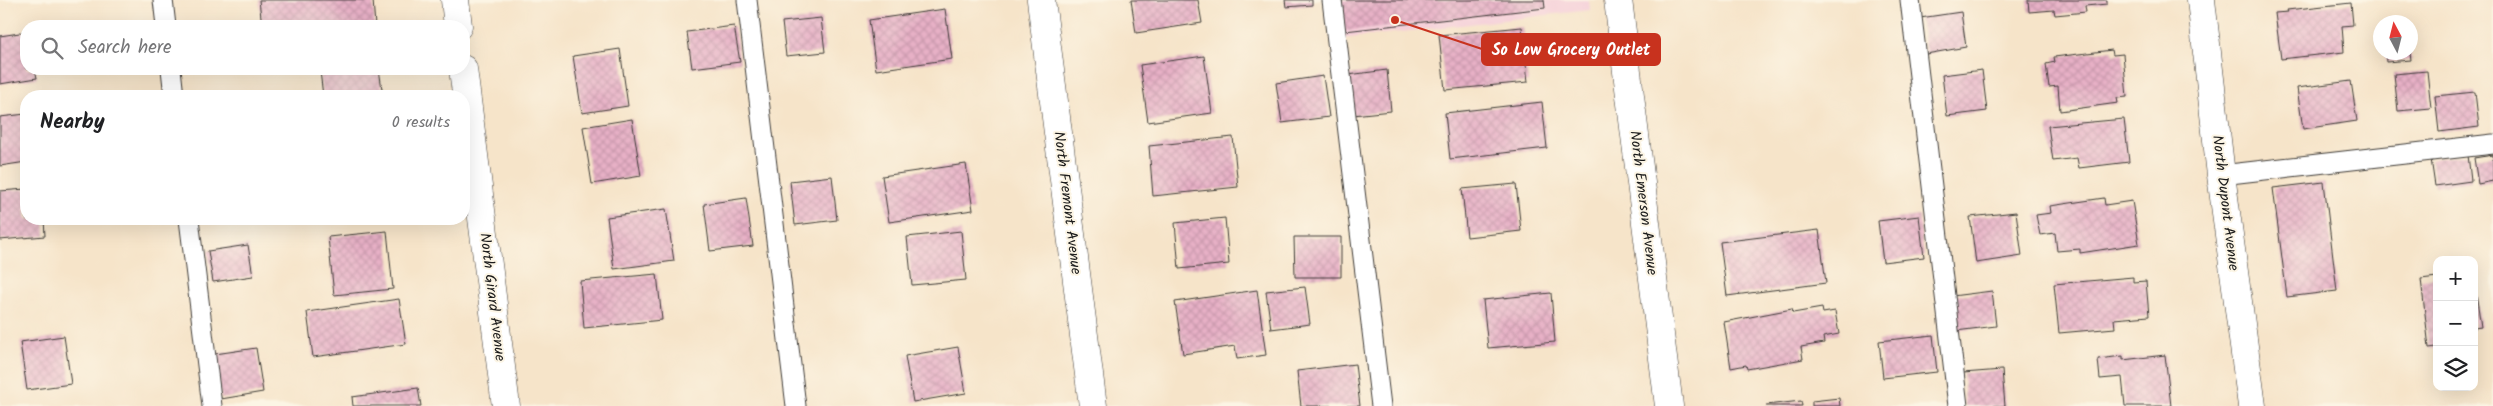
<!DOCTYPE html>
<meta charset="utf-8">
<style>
:root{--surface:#fff;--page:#f6f6f6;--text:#202124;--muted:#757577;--line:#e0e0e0}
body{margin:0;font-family:Kalam,sans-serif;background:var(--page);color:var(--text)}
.controls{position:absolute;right:15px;bottom:15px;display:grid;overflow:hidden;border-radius:10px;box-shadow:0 5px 20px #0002}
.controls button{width:45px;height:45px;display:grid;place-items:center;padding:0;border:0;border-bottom:1px solid var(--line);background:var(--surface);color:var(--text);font:25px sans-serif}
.compass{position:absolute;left:2373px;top:15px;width:45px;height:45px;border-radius:50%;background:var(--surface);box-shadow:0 5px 20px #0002;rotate:353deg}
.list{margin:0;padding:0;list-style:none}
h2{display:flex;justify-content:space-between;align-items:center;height:65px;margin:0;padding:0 20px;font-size:21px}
h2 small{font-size:16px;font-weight:400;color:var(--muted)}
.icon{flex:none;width:28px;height:28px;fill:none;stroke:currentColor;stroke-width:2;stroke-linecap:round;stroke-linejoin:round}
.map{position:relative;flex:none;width:2493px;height:406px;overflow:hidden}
.search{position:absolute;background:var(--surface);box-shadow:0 5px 20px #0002;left:20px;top:20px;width:450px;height:55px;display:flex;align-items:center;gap:12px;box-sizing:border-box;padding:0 18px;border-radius:20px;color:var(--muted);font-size:19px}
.panel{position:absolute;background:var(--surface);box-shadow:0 5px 20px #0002;left:20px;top:90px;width:450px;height:135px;border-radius:20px}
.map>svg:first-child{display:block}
</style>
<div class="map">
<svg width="2493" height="406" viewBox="0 0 2493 406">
<defs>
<pattern id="building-cross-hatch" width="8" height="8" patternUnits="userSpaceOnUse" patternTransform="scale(1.25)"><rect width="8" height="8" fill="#e7b0c6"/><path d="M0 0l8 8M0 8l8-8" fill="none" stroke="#c697aa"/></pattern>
</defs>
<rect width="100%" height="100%" fill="#fcf5e5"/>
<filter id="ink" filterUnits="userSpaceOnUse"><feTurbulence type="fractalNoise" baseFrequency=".02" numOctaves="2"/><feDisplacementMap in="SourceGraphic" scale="10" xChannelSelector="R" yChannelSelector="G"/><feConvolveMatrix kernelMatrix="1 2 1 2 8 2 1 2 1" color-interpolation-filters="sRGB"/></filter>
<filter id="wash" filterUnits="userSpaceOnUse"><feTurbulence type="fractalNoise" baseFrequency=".0096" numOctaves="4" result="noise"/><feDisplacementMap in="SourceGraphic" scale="20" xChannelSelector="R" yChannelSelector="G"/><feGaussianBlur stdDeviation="1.12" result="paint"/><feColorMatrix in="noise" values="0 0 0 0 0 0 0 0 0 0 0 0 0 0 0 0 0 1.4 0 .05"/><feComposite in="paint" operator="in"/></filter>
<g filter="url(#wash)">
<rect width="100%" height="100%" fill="#f6e4c9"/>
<!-- built -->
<path fill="#f5cfd9" d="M1337,0H1589L1590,10L1341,39Z"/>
<g id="blocks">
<!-- building -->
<path fill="url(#building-cross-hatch)" d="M259,0H373L375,26H262Z
M1131,0H1198L1202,23L1136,33Z
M1285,0H1312V5L1286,7Z
M1342,0H1544L1545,8L1345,31Z
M2028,0H2107V4L2085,6L2086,12L2055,15L2054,10L2029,12Z
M2351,3L2353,25L2342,26L2344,52L2281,59L2275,13L2288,12L2287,10Z
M945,9L952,59L876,70L869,20Z
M1961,12L1966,47L1926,54L1920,18Z
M821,18L825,52L786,56L782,22Z
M734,26L740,62L692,68L687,32Z
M1522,27L1528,82L1445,90L1439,35Z
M26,32V69H35L37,78L0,84V36Z
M620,49L628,106L582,113L573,56Z
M2112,50L2113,55L2123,54L2127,97L2117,98L2118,103L2060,111L2058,86L2049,87L2046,64L2055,62L2054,57Z
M2385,52H2410L2411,60L2386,62Z
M1204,56L1212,113L1148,122L1140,65Z
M334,69H379L383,96H323L320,71Z
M1387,70L1391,111L1353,115L1348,75Z
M1982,70L1987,111L1947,116L1942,75Z
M2427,71L2431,108L2398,111L2394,74Z
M1323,76L1329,117L1282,123L1276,83Z
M2351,81L2357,121L2303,129L2297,88Z
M2475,92L2479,127L2439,132L2435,96Z
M1542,102L1547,148L1450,159L1445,113Z
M26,114V162L0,166V117Z
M632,119L641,176L592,184L583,127Z
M2124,119L2129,162L2079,168L2077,158L2053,161L2048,126Z
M1233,137L1238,187L1153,196L1149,146Z
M2468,155L2471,181L2435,186L2431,159Z
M2493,155V181L2478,184L2474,158Z
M966,164L973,210L889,222L882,176Z
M832,176L837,220L795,225L790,181Z
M2324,182L2337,291L2287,297L2273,188Z
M1516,184L1521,231L1467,237L1462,189Z
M26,189V219H44L45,236L0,240V191Z
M746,198L753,246L710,251L704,204Z
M2104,198L2105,205L2132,201L2139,244L2080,253V249L2057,251L2055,233L2040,235L2036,215L2051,213L2050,206Z
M666,209L674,261L614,269L607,217Z
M2016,212L2022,256L1976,263L1970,217Z
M1919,216L1924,257L1883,262L1878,221Z
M1225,218L1229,264L1179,269L1175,223Z
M1819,230L1826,283L1727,296L1720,242Z
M387,231L393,289L334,295L328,237Z
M961,231L966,280L912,285L907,237Z
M1294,237H1341V277H1295Z
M248,245L253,276L213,282L208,251Z
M657,274L662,320L584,328L580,281Z
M2133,277V282L2146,281L2149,316L2114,319L2115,328L2059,333L2054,284Z
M2437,277V347L2429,348L2421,279Z
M2474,279L2481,327L2474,328Z
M1305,287L1310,324L1271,329L1266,291Z
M1257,290L1266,355L1237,359L1235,346L1183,354L1175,302Z
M1992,291L1996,326L1956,331L1952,296Z
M1551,293L1555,342L1488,348L1483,300Z
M399,299L406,344L313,357L307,312Z
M1822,308L1823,313L1835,311L1839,334L1823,337L1824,343L1801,347L1803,359L1747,369L1746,365L1731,368L1724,322L1792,309L1793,313Z
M1933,335L1937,372L1883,378L1879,341Z
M64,336L71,384L27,390L20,342Z
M958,347L966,393L913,402L905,356Z
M256,348L263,392L221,399L215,354Z
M2165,355L2171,406H2125L2122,377L2100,379L2098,359L2123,356V360Z
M1355,364L1360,406H1301L1297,371Z
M2002,370L2005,406H1965L1963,373Z
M418,388L421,406H353L352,397Z
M1839,398L1840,406H1812V401Z
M1801,401L1802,406H1766V405Z"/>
</g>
</g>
<g filter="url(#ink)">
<use href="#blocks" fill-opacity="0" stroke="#3d3a36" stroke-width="1"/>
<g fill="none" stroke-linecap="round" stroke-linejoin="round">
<defs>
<path id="service" d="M163,0L166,26
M747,0L796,406
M1332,0L1381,406
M1910,0L1958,406
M171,69L174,96
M2221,175L2493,144
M189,219L212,406"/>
<path id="minor" d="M455,0L458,26
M2201,0L2221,175L2252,406
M463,69L506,406"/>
<path id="tertiary" d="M1041,0L1093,406
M1618,0L1669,406"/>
</defs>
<!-- service casing -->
<use href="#service" stroke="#3d3a36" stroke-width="21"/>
<!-- minor casing -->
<use href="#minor" stroke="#3d3a36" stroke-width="29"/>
<!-- tertiary casing -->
<use href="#tertiary" stroke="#3d3a36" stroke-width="29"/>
<!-- service -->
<use href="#service" stroke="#fff" stroke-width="19"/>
<!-- minor -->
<use href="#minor" stroke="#fff" stroke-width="28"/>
<!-- tertiary -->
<use href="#tertiary" stroke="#fff" stroke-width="28"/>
</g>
</g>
<g text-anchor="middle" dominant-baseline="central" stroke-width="4" stroke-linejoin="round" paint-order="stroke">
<!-- street labels -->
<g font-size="15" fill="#1c1c1c" stroke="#fcf5e5">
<text transform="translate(1067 203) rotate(83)">North Fremont Avenue</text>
<text transform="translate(1643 203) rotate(83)">North Emerson Avenue</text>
<text transform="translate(2225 203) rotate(83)">North Dupont Avenue</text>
<text transform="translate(492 297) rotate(83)">North Girard Avenue</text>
</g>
</g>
<!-- callouts -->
<path fill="none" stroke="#c8321e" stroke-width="2" d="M1395 20L1482 49"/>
<circle fill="#c8321e" stroke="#fcf5e5" stroke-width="2" cx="1395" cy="20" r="5"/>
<rect fill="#c8321e" stroke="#c8321e" stroke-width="2" x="1482" y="34" width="178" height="31" rx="5"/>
<g font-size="16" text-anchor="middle" font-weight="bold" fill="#fff">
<text x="1571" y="55">So Low Grocery Outlet</text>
</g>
</svg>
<div class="controls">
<button>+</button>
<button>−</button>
<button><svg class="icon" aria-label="layers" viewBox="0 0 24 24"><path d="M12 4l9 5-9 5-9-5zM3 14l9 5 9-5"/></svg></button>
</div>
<svg class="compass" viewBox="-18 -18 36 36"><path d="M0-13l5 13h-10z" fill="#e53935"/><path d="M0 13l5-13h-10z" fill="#757577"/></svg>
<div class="search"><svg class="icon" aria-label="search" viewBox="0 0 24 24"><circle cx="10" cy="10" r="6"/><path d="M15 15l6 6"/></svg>Search here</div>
<section class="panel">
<h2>Nearby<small>0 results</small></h2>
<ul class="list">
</ul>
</section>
</div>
